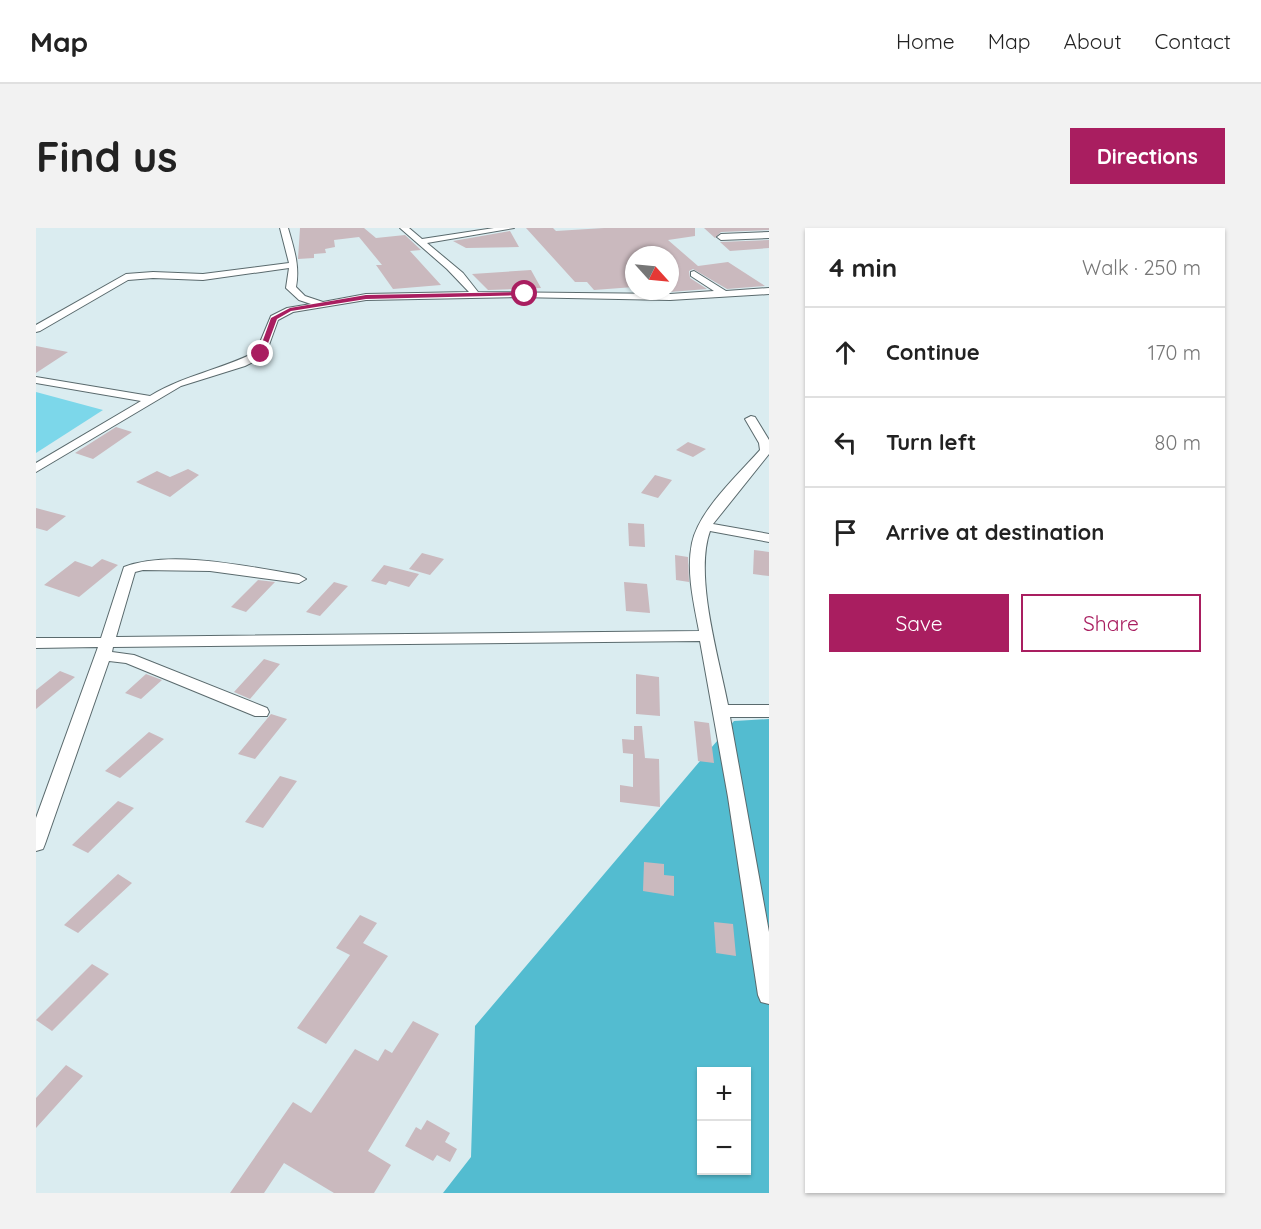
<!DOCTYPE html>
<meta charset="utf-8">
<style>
:root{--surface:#fff;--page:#f2f2f2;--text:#222;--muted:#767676;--line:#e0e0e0;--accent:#a91e60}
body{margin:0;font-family:Quicksand,sans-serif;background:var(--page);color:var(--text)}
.controls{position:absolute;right:18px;bottom:18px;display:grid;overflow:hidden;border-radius:0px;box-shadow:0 2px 4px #0004}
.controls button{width:54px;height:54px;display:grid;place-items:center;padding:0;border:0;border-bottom:2px solid var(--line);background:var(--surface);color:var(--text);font:30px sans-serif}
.compass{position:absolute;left:589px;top:18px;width:54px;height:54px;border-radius:50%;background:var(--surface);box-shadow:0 2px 4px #0004;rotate:117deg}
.stop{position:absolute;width:18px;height:18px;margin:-14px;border:4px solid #a91e60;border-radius:50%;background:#fff}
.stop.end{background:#a91e60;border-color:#fff;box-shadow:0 2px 6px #0008}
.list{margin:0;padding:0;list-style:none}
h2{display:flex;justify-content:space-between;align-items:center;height:78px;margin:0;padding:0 24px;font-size:26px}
h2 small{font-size:20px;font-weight:400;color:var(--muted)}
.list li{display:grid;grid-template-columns:39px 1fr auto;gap:18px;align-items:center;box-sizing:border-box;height:90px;padding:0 24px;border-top:2px solid var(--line)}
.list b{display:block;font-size:22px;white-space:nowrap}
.list em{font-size:20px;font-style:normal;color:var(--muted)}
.actions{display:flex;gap:12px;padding:18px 24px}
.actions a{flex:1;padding:14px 0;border:2px solid var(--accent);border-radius:0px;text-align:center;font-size:21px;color:var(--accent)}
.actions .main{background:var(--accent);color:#fff}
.icon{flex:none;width:33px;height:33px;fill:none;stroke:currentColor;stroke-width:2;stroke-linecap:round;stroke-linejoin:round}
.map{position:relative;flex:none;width:733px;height:965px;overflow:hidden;border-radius:0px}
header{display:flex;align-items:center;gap:36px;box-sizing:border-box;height:84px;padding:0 30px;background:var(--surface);border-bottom:2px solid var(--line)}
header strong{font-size:28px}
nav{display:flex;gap:33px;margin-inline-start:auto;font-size:21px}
.intro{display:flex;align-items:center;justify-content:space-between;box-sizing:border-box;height:144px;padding:0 36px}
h1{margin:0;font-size:42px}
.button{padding:15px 27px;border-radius:0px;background:var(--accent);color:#fff;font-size:21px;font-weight:700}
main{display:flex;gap:36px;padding:0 36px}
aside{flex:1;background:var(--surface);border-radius:0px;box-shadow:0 2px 4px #0004}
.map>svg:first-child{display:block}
</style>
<header>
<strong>Map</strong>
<nav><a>Home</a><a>Map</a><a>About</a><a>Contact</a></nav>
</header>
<div class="intro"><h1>Find us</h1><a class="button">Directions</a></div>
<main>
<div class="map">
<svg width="733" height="965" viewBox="0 0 733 965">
<rect width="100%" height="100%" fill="#daecf0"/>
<!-- green -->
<path fill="#7cd7ea" d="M0,164L67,182L0,225Z"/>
<!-- forest -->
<path fill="#53bcd0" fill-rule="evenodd" d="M733,491V965H407L435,929L439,798L698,493ZM666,844H710V942H666Z"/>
<!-- building -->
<path fill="#cab9be" d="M264,0H328L340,10L369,7L385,22L374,23L405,57L357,61L340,37H346L323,9L298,12L299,19L289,21L290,25L278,26V30L262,31Z
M490,0H517L520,3L568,0H659V8L632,12L662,38L692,34L729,58L691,61L657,41L653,43L654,50L671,61L634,64V27H598V59L558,62L551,54H539Z
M668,0H733V2L685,4L679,10Z
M474,3L483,19L430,20L417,13Z
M733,12V20L694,23L684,14Z
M495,42L505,60L452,62L436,46Z
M0,118L32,124L0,145Z
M80,199L96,204L57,231L39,225Z
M652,214L670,221L657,229L640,222Z
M152,241L163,247L134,269L100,254L121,243L134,249Z
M619,247L636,252L622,270L605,265Z
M0,280L30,288L11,303L0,300Z
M592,295L608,296L609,319L593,318Z
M718,322L733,324V348L717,346Z
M386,325L408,331L394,347L373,341Z
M639,327L652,329L653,354L640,352Z
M66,331L82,337L43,369L8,357L39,333L56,339Z
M348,337L383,346L373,359L353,353L350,357L335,353Z
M222,352L239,354L210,384L195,379Z
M298,354L312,358L284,388L270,384Z
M588,354L611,356L614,385L590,383Z
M228,431L244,436L214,471L198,464Z
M24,443L39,449L0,481V462Z
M110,446L126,452L105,471L89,465Z
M600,446L623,449L624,488L600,486Z
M235,486L251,491L219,531L202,526Z
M658,493L673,495L678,535L662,533Z
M598,498H606L609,530L623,531L624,579L584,574V557L597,559V526L587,525L586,511L598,512Z
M113,504L128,511L84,550L69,543Z
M244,548L261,553L227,600L209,594Z
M82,573L98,580L52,625L36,617Z
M608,634L628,636V647L638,648V668L607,663Z
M82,646L96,655L42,705L28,697Z
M324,687L341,695L327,715L352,728L290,816L261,800L314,727L300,720Z
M678,694L697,696L700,728L680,725Z
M56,736L73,746L16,803L0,792Z
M377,793L403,806L332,923L355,937L338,965H298L248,935L228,965H194L257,874L275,885L319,821L342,833L349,821L356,825Z
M30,837L47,848L0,900V870Z
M391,892L414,905L409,914L421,921L414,934L401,927L397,933L369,918L380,899L385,902Z"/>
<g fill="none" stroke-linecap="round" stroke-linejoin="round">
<defs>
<path id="minor" d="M244,0H252C258,21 264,38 260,59L269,68L287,74L330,66L433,64L411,41L364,0H373L386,11L458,0H478L391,15L427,45L442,64L634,66L678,63L655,48V44L658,43L690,63L733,60V66L634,72L481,69L330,72L257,84L242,92L229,128L209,138L145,158L0,244V235L105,173L0,155V149L114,168C149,147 184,142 220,124L235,88L251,80L275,76L263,72L250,60L253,40L167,52L117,50L92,52L4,103L0,104V97L90,46L117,44L167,46L253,35Z
M733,4V10L685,12L681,9L685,6Z
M715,188L719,189L733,212V226L677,296L733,306V314L674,303C658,348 683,430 692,477H733V489H694L733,704V776L725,774L722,767L692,569L664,413L77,419L76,424L98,427L231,480L233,484L231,488H219L90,435L73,433L9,616L7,621L0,623V590L62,419L0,420V410H65L88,339C135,321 214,339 263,347L270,351L263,355L174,343L107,342L99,344L80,409L663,403C658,376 650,344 656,315C663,282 702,247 724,222L723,215L709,191Z"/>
</defs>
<!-- minor casing -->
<use href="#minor" stroke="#5a6a6d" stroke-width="2"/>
<!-- minor -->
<use href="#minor" fill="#fff" fill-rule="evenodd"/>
</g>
<!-- route -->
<path fill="#a91e60" d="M489,64L491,67L330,71L255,83L241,91L228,126L225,128L222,126L235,90L254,80L330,67Z"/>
</svg>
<div class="controls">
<button>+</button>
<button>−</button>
</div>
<svg class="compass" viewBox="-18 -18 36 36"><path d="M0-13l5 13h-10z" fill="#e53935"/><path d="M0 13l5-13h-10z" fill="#767676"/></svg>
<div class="stop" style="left:489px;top:66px"></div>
<div class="stop end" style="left:225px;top:126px"></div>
</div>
<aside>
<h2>4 min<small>Walk · 250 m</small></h2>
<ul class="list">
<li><svg class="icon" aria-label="ahead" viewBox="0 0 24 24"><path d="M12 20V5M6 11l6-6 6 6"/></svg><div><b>Continue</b></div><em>170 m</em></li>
<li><svg class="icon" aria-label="left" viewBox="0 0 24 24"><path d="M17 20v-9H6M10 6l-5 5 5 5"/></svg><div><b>Turn left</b></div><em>80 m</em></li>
<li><svg class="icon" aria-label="arrive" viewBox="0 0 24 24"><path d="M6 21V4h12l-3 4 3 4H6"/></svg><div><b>Arrive at destination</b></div></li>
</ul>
<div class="actions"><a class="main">Save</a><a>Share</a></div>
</aside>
</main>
